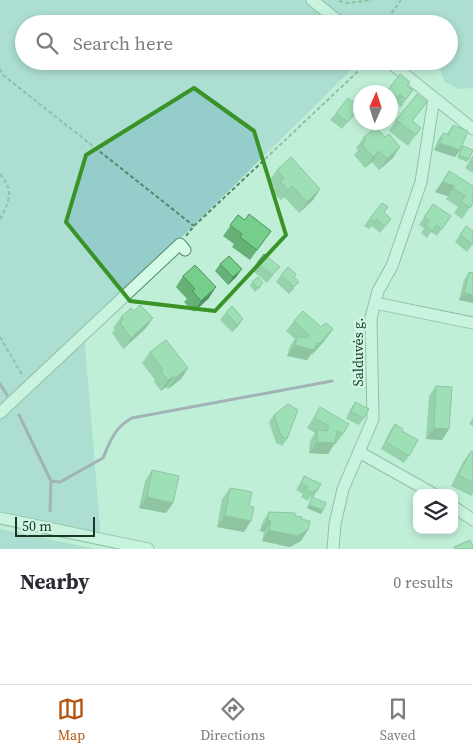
<!DOCTYPE html>
<meta charset="utf-8">
<style>
:root{--surface:#fff;--page:#f7f7f7;--text:#2b2b33;--muted:#7c7c81;--line:#e1e1e2;--accent:#b45309}
body{margin:0;font-family:"Source Serif 4",serif;background:var(--page);color:var(--text)}
.controls{position:absolute;right:15px;bottom:15px;display:grid;overflow:hidden;border-radius:10px;box-shadow:0 2px 8px #0003}
.controls button{width:45px;height:45px;display:grid;place-items:center;padding:0;border:0;border-bottom:1px solid var(--line);background:var(--surface);color:var(--text);font:25px sans-serif}
.compass{position:absolute;left:353px;top:85px;width:45px;height:45px;border-radius:50%;background:var(--surface);box-shadow:0 2px 8px #0003;rotate:3deg}
.scale{position:absolute;left:15px;bottom:12px;width:80px;box-sizing:border-box;padding-left:5px;border:2px solid #1c3724;border-top:0;font-size:14px;line-height:18px;white-space:nowrap;color:#1c3724;-webkit-text-stroke:4px #d0f6e4;paint-order:stroke}
.list{margin:0;padding:0;list-style:none}
h2{display:flex;justify-content:space-between;align-items:center;height:65px;margin:0;padding:0 20px;font-size:21px}
h2 small{font-size:16px;font-weight:400;color:var(--muted)}
.icon{flex:none;width:28px;height:28px;fill:none;stroke:currentColor;stroke-width:2;stroke-linecap:round;stroke-linejoin:round}
.map{position:relative;flex:none;width:473px;height:549px;overflow:hidden}
.search{position:absolute;background:var(--surface);box-shadow:0 2px 8px #0003;left:15px;right:15px;top:15px;height:55px;display:flex;align-items:center;gap:12px;box-sizing:border-box;padding:0 18px;border-radius:28px;color:var(--muted);font-size:19px}
.sheet{height:135px;background:var(--surface)}
nav{display:flex;justify-content:space-around;align-items:center;box-sizing:border-box;height:70px;border-top:1px solid var(--line);background:var(--surface);font-size:14px;color:var(--muted)}
nav a{display:grid;justify-items:center;gap:2px}
nav .on{color:var(--accent)}
.map>svg:first-child{display:block}
</style>
<div class="map">
<svg width="473" height="549" viewBox="0 0 473 549">
<rect width="100%" height="100%" fill="#c0efd8"/>
<!-- green -->
<path fill="#94cdc9" d="M0,0H473V88L459,89L445,82L439,67L432,61H449V24H24V61H360L84,334L101,539L0,519Z
M0,529L96,549H0Z"/>
<g fill="none" stroke-linecap="round" stroke-linejoin="round">
<!-- stream -->
<path stroke="#7f6a8f" stroke-width="3" d="M0,384L7,395
M19,415L51,481L50,511
M51,481L60,482L103,458C110,441 115,427 132,418L332,381"/>
<defs>
<path id="minor" d="M312,0L342,24
M388,61L473,129
M375,303L473,323
M0,413L180,244L185,250
M359,452L432,493
M454,507L473,520
M0,518L148,549
M333,549L335,524L343,489L373,419L371,318L378,291L392,266L421,182L434,98"/>
</defs>
<!-- minor casing -->
<use href="#minor" stroke="#588869" stroke-width="13"/>
<!-- path -->
<path stroke="#588869" stroke-width="2" stroke-dasharray="4 2.5" stroke-linecap="butt" d="M339,1L348,3L372,0
M384,24L401,0
M0,69L3,75L194,226
M0,174C15,192 9,200 0,220
M186,236L194,226L369,61
M0,337L23,376"/>
<!-- minor -->
<use href="#minor" stroke="#d3f9e7" stroke-width="11"/>
</g>
<!-- wall -->
<path fill="#65b177" d="M400,74L407,86L413,90L401,107L395,102L393,105L390,103V92H386Z
M336,113L354,114L342,129L330,120Z
M396,120L413,121L421,128L408,146L389,131Z
M370,122H382L378,128Z
M453,125L461,149L463,146L469,159L467,162L457,158L460,151L455,157L434,150L438,140L443,133L447,134Z
M364,137L393,158L379,170L372,162L365,168L354,155L358,150L356,148Z
M473,156V173L465,168Z
M277,170L320,189L313,200L299,213L284,197L281,200L272,192L275,188L269,181Z
M449,171L473,203L462,219L454,213L458,207L446,199L448,196L435,192Z
M433,204L451,216L437,236L431,232L427,238L421,233L424,228L419,225Z
M388,207L384,213L391,219L380,233L372,226L369,229L364,226L370,218Z
M238,215L245,220L271,231L250,260L232,247L234,244L223,236Z
M466,226L473,244L467,252L455,242Z
M257,263L274,274L267,283L252,270Z
M220,264L237,276L228,285L215,271Z
M469,272L473,303L459,300L464,280Z
M281,275L294,277V289L289,294L276,282Z
M183,276L209,298L194,312L184,302L187,299L176,287Z
M252,282L261,287L255,292L250,286Z
M134,311L153,318L145,329L123,349L112,333L115,329L113,328L121,317Z
M226,312L238,326L232,332L220,320Z
M294,321L333,329L325,340L312,355L311,354L307,360L287,356L290,346L295,339L286,331Z
M150,352L188,368L181,379L168,389L166,387L161,391L154,382L155,380L142,363Z
M436,386L449,429L442,440L426,439L429,396Z
M355,402L364,418L359,425L346,419L350,410Z
M320,407L343,434L335,445L334,444L328,454L309,453L310,441L315,433L307,428Z
M274,415L287,439L282,446L276,443L269,422Z
M473,417V426L469,424Z
M395,424L402,431L409,456L404,463L381,449L390,431Z
M471,451L473,452V493L471,496L451,486L463,462Z
M152,470L173,503L166,513L139,508L145,481Z
M304,476L317,491L313,498L321,514L307,508L312,498L310,497L308,501L301,497L303,494L296,490Z
M230,488L244,532L217,527L222,499Z
M269,512L295,516L301,519V541L290,547L262,541L264,532L260,531L262,523Z"/>
<!-- shaded-wall -->
<path fill="#529061" d="M440,143L460,150L455,157L434,150Z
M400,147L393,158L379,170L387,159Z
M379,151L372,162L365,168L373,157Z
M443,182L455,186L448,196L435,192Z
M292,186L284,197L281,200L288,190Z
M320,189L313,200L299,213L307,202Z
M242,269L237,276L228,285L233,277Z
M216,287L209,298L194,312L201,301Z
M464,293L473,295V303L459,300Z
M153,318L145,329L123,349L131,338Z
M243,319L238,326L232,332L237,325Z
M333,329L325,340L312,355L319,344Z
M295,345L314,350L307,360L287,356Z
M188,368L181,379L168,389L175,378Z
M174,376L166,387L161,391L168,380Z
M434,428L449,429L442,440L426,439Z
M317,442L335,443L328,454L309,453Z
M147,497L173,503L166,513L139,508Z
M309,505L323,510L321,514L307,508Z
M225,516L251,521L244,532L217,527Z
M267,521H271L264,532L260,531Z
M269,530H308L301,541L290,547L262,541Z"/>
<!-- building -->
<path fill="#75ce8a" stroke="#529061" d="M400,74L410,82L407,86L413,90L406,99L400,95L398,98L388,90Z
M417,94L427,102L412,121L421,128L416,135L396,120Z
M348,98L360,107L348,122L336,113Z
M390,104L394,106L390,111Z
M453,125L468,131L460,150L440,143L443,133L449,135Z
M376,127L385,137L389,134L400,147L387,159L379,151L373,157L362,145L366,140L364,137Z
M463,146L473,150L469,159L459,155Z
M473,156V162L470,161Z
M291,157L320,189L307,202L292,186L288,190L280,181L284,178L277,170Z
M449,171L473,186V203L470,208L461,202L465,196L453,188L455,186L443,182Z
M382,203L388,207L384,212L391,219L385,226L377,219L374,222L370,218Z
M433,204L451,216L442,229L436,225L433,231L426,226L429,221L424,217Z
M249,214L271,231L257,250L240,237L242,234L230,225L238,215L245,220Z
M466,226L473,231V244H472L460,235Z
M264,254L280,267L272,275L257,263Z
M229,256L242,269L233,277L220,264Z
M195,265L216,287L201,301L192,291L195,289L183,276Z
M288,267L296,274L294,277L299,282L294,287L281,275Z
M469,272L473,273V295L464,293Z
M258,277L263,283L258,288L252,282Z
M140,305L153,318L131,338L120,323L123,319L121,317L131,308L134,311Z
M232,306L243,319L237,325L226,312Z
M303,311L321,327L326,323L333,329L319,344L317,342L314,350L295,345L297,336L306,338L309,335L294,321Z
M166,340L188,368L175,378L174,376L168,380L161,372L163,370L150,352Z
M436,386L452,387L449,429L434,428Z
M355,402L369,409L364,418L351,412Z
M288,404L298,410L287,439L281,436L274,415Z
M320,407L349,424L343,434L337,431L335,443L317,442V430L327,431L329,426L314,418Z
M395,424L403,429L402,431L418,440L409,456L386,442Z
M471,451L473,452V483L458,475Z
M152,470L179,476L173,503L147,497Z
M304,476L321,484L317,491L315,490L313,493L306,490L308,487L301,483Z
M230,488L252,492L249,506L254,507L251,521L225,516Z
M312,497L326,503L323,510L309,505Z
M269,512L295,513V516L302,517L301,519L310,521L308,530L297,536L269,530L271,521H267Z
M470,540L473,546V549H455L454,547Z"/>
<!-- marked area -->
<path d="M0 0H473V549H0ZM194,88L254,131L286,235L215,311L130,301L66,222L86,155Z" fill="#c0efd8" fill-opacity=".55" fill-rule="evenodd"/>
<path fill="none" stroke="#3a9327" stroke-width="4" stroke-linejoin="round" d="M194,88L254,131L286,235L215,311L130,301L66,222L86,155Z"/>
<g text-anchor="middle" dominant-baseline="central" stroke-width="4.5" stroke-linejoin="round" paint-order="stroke">
<!-- street labels -->
<g font-size="14" fill="#1c3724" stroke="#d0f6e4">
<text transform="translate(358 352) rotate(-90)">Salduvės g.</text>
</g>
</g>
</svg>
<div class="controls">
<button><svg class="icon" aria-label="layers" viewBox="0 0 24 24"><path d="M12 4l9 5-9 5-9-5zM3 14l9 5 9-5"/></svg></button>
</div>
<svg class="compass" viewBox="-18 -18 36 36"><path d="M0-13l5 13h-10z" fill="#e53935"/><path d="M0 13l5-13h-10z" fill="#7c7c81"/></svg>
<div class="scale">50 m</div>
<div class="search"><svg class="icon" aria-label="search" viewBox="0 0 24 24"><circle cx="10" cy="10" r="6"/><path d="M15 15l6 6"/></svg>Search here</div>
</div>
<section class="sheet">
<h2>Nearby<small>0 results</small></h2>
<ul class="list">
</ul>
</section>
<nav>
<a class="on"><svg class="icon" aria-label="map" viewBox="0 0 24 24"><path d="M3 6l6-2 6 2 6-2v14l-6 2-6-2-6 2zM9 4v14M15 6v14"/></svg>Map</a>
<a><svg class="icon" aria-label="directions" viewBox="0 0 24 24"><path d="M12 3l9 9-9 9-9-9zM9 14v-3h6M13 9l2 2-2 2"/></svg>Directions</a>
<a><svg class="icon" aria-label="saved" viewBox="0 0 24 24"><path d="M7 4h10v16l-5-4-5 4z"/></svg>Saved</a>
</nav>
